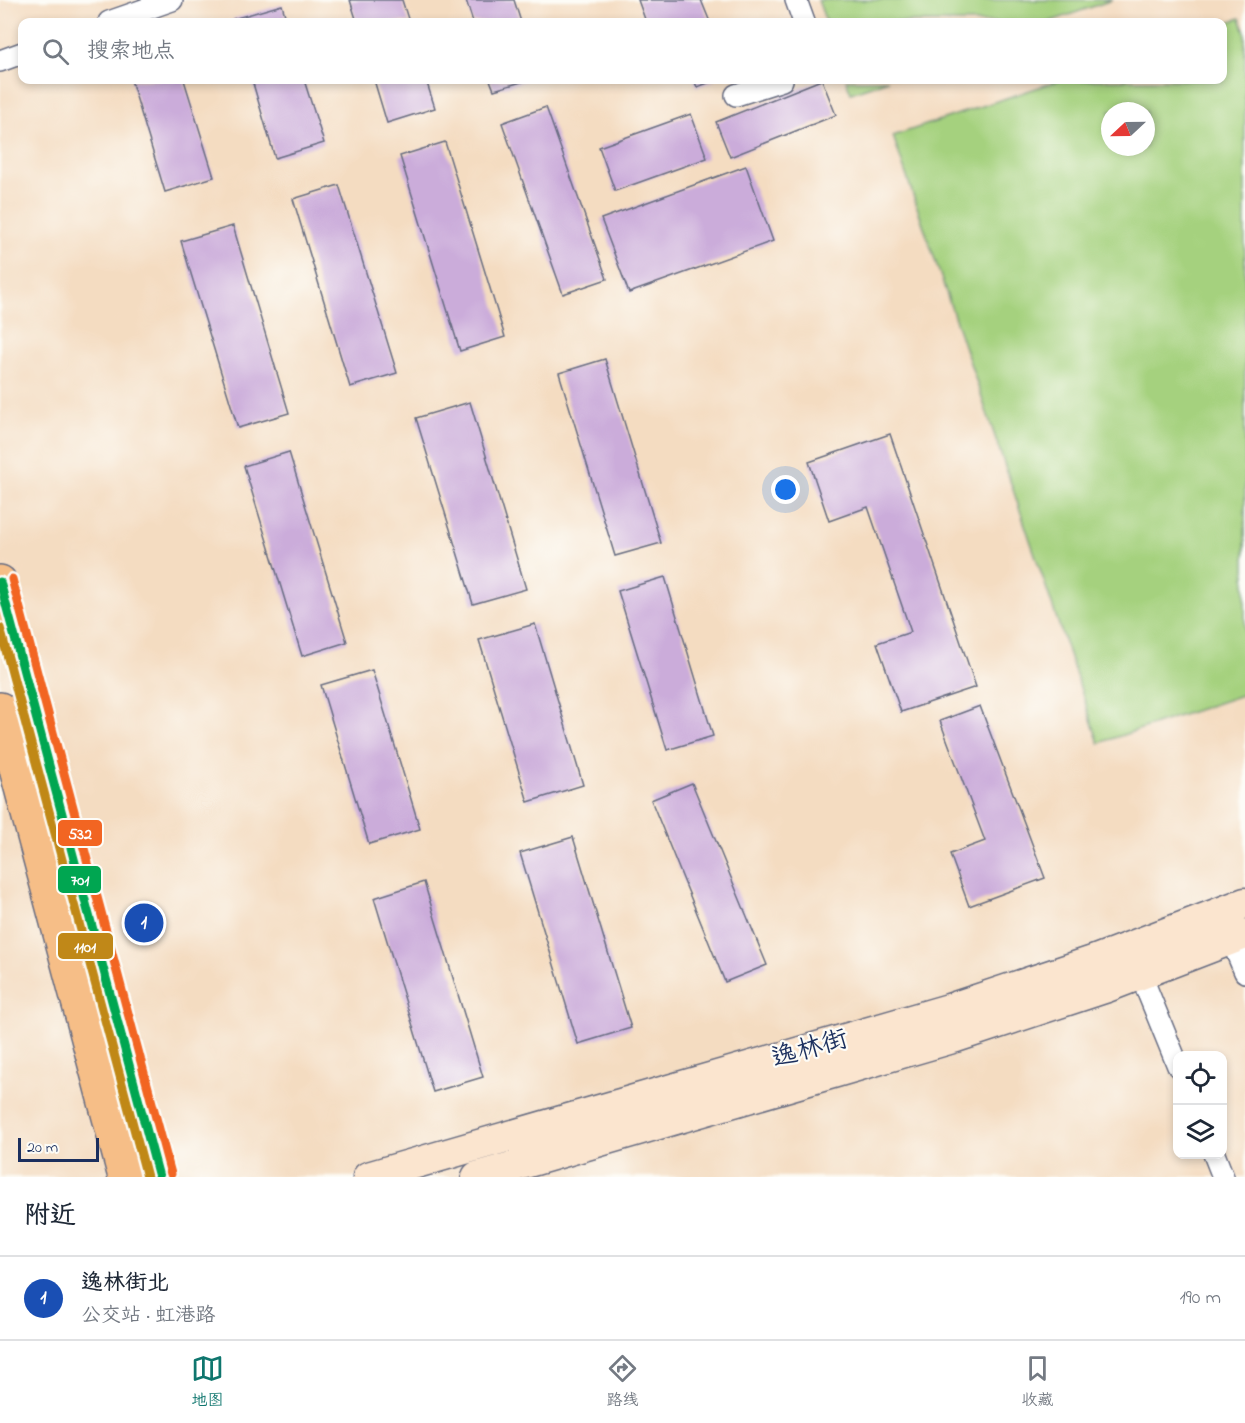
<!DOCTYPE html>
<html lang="zh">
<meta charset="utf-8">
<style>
:root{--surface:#fff;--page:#f2f2f3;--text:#1f2937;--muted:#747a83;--line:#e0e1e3;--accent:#0f766e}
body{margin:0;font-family:"Indie Flower","LXGW WenKai TC",sans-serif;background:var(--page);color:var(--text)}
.controls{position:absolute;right:18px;bottom:18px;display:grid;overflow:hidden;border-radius:12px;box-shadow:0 3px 9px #0003}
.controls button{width:54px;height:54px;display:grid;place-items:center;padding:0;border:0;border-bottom:2px solid var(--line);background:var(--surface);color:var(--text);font:30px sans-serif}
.compass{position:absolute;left:1101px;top:102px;width:54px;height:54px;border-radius:50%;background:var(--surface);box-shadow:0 3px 9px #0003;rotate:248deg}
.scale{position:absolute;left:18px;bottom:15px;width:81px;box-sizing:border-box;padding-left:6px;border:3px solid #1b2f5e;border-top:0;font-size:16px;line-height:21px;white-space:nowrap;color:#1b2f5e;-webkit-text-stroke:4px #fdfcf7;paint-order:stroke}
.you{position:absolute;left:786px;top:490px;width:21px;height:21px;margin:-15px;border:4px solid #fff;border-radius:50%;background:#1a73e8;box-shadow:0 0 0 9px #1a73e833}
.badge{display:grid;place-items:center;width:39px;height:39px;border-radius:50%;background:var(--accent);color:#fff;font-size:20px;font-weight:700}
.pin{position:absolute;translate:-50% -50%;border:3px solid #fff;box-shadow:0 2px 6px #0006}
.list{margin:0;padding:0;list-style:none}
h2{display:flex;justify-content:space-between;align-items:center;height:78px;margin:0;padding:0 24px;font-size:26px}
h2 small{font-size:20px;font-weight:400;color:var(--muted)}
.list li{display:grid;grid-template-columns:39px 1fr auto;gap:18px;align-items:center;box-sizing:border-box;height:84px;padding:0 24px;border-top:2px solid var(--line)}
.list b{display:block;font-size:22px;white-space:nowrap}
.list p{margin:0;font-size:20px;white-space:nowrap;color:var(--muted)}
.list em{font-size:20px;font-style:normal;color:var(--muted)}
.icon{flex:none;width:33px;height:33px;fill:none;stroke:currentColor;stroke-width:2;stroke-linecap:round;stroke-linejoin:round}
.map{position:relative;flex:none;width:1245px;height:1177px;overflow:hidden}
.search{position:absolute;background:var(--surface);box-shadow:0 3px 9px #0003;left:18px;right:18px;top:18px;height:66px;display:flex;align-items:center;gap:15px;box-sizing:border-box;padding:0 21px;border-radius:12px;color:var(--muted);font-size:22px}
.sheet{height:162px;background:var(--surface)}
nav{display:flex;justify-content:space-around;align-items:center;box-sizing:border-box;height:84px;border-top:2px solid var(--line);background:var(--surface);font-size:16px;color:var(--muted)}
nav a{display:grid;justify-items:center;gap:3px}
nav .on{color:var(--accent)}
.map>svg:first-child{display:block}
</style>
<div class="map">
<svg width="1245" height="1177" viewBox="0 0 1245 1177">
<rect width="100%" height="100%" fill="#fdfcf7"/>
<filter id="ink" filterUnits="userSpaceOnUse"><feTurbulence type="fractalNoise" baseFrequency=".0167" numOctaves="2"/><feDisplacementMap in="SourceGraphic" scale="12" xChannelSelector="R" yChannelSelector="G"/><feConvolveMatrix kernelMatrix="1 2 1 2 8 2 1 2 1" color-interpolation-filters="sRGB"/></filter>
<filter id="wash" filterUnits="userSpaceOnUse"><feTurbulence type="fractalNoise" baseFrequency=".008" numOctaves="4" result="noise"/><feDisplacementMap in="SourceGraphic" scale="24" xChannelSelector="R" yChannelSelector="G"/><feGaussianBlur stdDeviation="1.35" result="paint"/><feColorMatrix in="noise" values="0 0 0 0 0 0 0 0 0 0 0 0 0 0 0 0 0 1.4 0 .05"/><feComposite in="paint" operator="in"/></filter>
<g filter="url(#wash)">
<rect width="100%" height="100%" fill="#f4dcc1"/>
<!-- green -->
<path fill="#a5d17e" stroke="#60806e" stroke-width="1.5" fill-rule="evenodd" d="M818,0H1112L1049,22H826Z
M1240,18L1245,32V694L1099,743L893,136L1060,80H1222L1223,24ZM1110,111H1146V147H1110Z
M846,80H888L851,93Z"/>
<g id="blocks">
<!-- building -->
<path fill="#cbacda" d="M350,0H402L409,22H357Z
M466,0H514L521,22H473Z
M638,0H701L710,22H646Z
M282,5L287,22H234L233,19Z
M131,80H184L214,177L165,192Z
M252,80H304L324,143L275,158Z
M374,80H426L435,108L387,123Z
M490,80H528L494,90Z
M694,80H716L697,87Z
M821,80H822L836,115L730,157L716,122Z
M546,107L607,279L563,294L502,123Z
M691,114L707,158L615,191L599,147Z
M445,142L505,337L460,351L400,156Z
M746,166L773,241L629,293L601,219Z
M339,185L397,373L350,387L293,199Z
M233,226L289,413L238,428L181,241Z
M605,359L661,543L615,556L559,373Z
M470,402L526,589L473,604L416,418Z
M890,434L976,687L901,712L877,643L911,632L868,507L829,521L809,462Z
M289,452L347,642L302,656L244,466Z
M665,577L713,736L667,750L618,591Z
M535,624L583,785L528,802L479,640Z
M372,670L420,829L369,844L321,685Z
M980,706L1045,878L969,906L950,854L985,841L940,721Z
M692,783L767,965L725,982L651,800Z
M573,837L631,1028L578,1044L520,853Z
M424,882L483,1077L433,1092L374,898Z"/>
</g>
</g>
<g filter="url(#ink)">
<use href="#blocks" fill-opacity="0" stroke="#676c81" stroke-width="1.5"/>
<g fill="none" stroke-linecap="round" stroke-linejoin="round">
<defs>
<path id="street" d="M796,0L804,22
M109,22L172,0
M0,61L22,53
M736,95L782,80
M1231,939L1245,972
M1136,963L1178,1066
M1214,1154L1223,1177"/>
<path id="secondary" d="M368,1177L949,1009L1093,961L1245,903
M477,1177L956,1037L1107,987L1245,934"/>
<path id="highway" d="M0,582L159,1177
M0,709L125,1177"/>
</defs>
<!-- street casing -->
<use href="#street" stroke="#676c81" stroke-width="24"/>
<!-- secondary casing -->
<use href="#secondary" stroke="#676c81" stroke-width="33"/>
<!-- highway casing -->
<use href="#highway" stroke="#676c81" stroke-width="36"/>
<!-- street -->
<use href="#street" stroke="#fff" stroke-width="21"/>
<!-- secondary -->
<use href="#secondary" stroke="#fbe5cf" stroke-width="30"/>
<!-- highway -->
<use href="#highway" stroke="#f6be87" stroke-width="33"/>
<defs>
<path id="bus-1" d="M0,582L159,1177"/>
<path id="bus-2" d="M0,628L147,1177"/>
<path id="bus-3" d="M12,579L171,1174"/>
</defs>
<!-- bus-1 casing -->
<use href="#bus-1" stroke="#fdfcf7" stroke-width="14"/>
<!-- bus-2 casing -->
<use href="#bus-2" stroke="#fdfcf7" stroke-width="14"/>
<!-- bus-3 casing -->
<use href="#bus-3" stroke="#fdfcf7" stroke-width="14"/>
<!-- bus-1 -->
<use href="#bus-1" stroke="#00a651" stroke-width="9"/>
<!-- bus-2 -->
<use href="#bus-2" stroke="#c08818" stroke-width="9"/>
<!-- bus-3 -->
<use href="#bus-3" stroke="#f26522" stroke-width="9"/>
</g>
</g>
<g text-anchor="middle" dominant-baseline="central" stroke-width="4.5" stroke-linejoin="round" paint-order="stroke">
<!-- street labels -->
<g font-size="26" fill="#1b2f5e" stroke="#fdfcf7">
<text transform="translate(810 1050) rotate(-16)">逸林街</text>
</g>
</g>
<g stroke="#fdfcf7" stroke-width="2">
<rect x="57" y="819" width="46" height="28" rx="6" fill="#f26522"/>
<rect x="57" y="865" width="45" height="29" rx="6" fill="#00a651"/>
<rect x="57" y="932" width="57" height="28" rx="6" fill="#c08818"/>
</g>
<g font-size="16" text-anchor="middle" font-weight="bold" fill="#fff">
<text x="80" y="839">532</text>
<text x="80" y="885">701</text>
<text x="85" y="952">1101</text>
</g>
</svg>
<div class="controls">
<button><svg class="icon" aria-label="locate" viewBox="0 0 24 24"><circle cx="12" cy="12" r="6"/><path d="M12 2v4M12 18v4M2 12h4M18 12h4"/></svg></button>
<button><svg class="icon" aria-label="layers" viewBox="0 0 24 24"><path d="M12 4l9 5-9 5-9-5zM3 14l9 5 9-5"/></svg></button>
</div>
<svg class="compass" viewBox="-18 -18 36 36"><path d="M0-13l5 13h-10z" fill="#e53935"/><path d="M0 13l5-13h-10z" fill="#747a83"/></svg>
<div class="scale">20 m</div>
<div class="you"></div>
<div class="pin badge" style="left:144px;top:923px;background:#1a4fb4">1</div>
<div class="search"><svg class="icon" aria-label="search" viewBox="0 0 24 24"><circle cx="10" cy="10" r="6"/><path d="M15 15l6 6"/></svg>搜索地点</div>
</div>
<section class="sheet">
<h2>附近<small></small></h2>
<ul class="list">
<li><span class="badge" style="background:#1a4fb4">1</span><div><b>逸林街北</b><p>公交站 · 虹港路</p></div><em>190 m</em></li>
</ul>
</section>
<nav>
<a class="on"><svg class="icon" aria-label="map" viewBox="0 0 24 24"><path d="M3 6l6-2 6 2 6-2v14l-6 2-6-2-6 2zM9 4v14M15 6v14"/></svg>地图</a>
<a><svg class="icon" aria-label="directions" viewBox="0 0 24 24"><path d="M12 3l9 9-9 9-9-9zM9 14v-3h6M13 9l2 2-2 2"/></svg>路线</a>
<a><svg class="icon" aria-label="saved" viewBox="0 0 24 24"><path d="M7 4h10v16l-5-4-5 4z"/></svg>收藏</a>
</nav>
